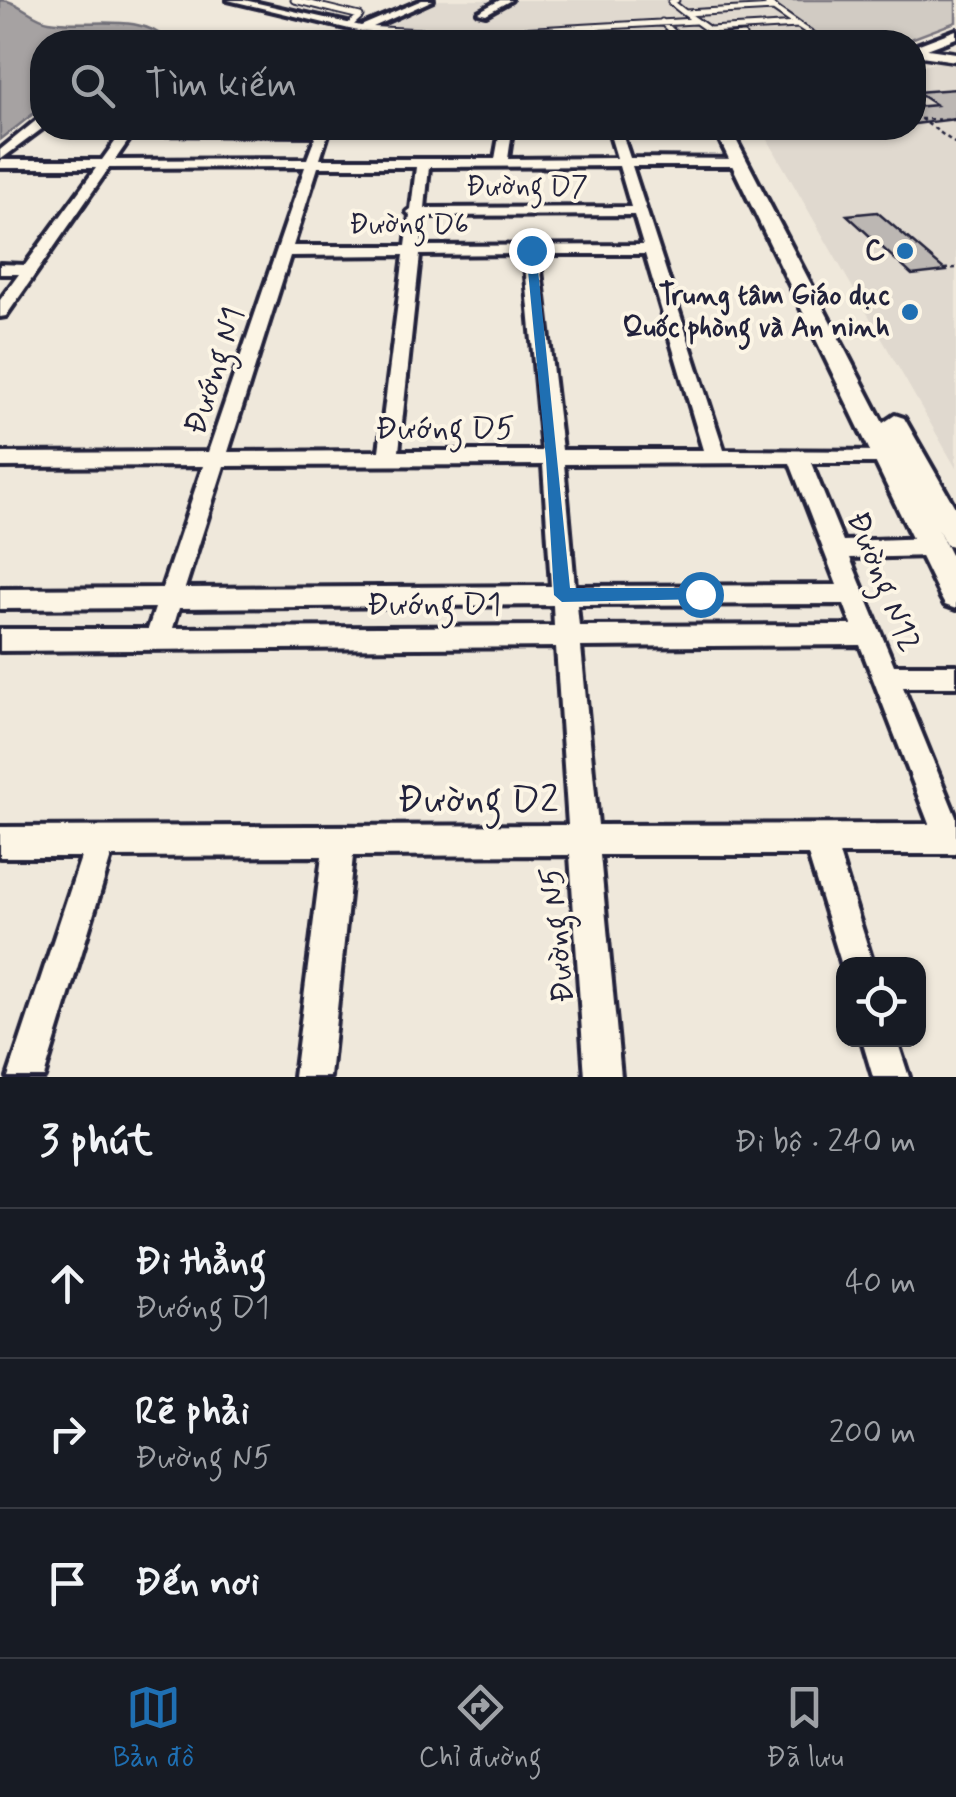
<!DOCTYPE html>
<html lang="vi">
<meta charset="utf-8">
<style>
:root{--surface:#171b24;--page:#20242c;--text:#f1f3f6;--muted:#9ea1a6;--line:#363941;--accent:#1f6fb2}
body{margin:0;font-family:Mynerve,sans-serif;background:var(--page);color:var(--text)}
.controls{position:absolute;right:30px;bottom:30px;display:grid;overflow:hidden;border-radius:20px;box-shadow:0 2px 8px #0004}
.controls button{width:90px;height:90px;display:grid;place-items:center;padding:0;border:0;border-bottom:2px solid var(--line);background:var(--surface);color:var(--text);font:50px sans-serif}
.stop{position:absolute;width:30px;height:30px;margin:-22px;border:8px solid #1f6fb2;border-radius:50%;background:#fff}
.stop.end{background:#1f6fb2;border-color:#fff;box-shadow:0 2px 10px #0008}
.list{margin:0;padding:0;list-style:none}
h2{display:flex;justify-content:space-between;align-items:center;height:130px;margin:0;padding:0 40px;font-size:42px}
h2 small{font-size:32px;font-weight:400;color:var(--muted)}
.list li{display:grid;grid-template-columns:65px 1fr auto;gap:30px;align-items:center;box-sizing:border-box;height:150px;padding:0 40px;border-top:2px solid var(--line)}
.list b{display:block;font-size:38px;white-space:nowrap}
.list p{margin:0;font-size:32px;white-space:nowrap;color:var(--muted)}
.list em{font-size:32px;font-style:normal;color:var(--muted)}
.icon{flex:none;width:55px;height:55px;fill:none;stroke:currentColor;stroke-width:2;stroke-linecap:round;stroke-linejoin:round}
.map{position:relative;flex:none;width:956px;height:1077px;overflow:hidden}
.search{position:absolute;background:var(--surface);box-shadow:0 2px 8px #0004;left:30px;right:30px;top:30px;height:110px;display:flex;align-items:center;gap:25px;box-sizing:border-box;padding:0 35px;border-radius:40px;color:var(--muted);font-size:38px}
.sheet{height:580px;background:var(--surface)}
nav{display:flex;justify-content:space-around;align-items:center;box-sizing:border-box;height:140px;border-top:2px solid var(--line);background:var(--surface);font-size:28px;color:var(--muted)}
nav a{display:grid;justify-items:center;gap:5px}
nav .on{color:var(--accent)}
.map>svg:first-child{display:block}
</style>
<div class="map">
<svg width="956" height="1077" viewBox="0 0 956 1077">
<rect width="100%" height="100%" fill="#efe8db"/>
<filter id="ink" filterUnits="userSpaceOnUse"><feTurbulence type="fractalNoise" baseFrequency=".01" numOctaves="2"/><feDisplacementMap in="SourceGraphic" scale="20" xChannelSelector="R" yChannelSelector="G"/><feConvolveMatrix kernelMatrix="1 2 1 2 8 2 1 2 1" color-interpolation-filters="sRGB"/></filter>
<g filter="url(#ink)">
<!-- built -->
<path fill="#e0d9cf" d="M437,0H764L825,42L348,39Z
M939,61L956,63V468L768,140L773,128H914V69Z"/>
<!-- green -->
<path fill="#d1cbc3" stroke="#7a767f" stroke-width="2.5" d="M767,0H956V22L903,42H826Z"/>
<!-- water -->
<path fill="#a6a2a2" stroke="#716f79" stroke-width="2.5" d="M0,0C18,0 31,18 49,21C89,28 139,11 170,42H42V107L0,140Z"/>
<!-- building -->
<path fill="#bcb7b3" stroke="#22223b" stroke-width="2.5" d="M956,89V119L914,124V107L936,105L916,92Z
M877,212L946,271L912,275L847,215Z"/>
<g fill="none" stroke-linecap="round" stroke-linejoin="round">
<defs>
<path id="service" d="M294,0L360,16L349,26
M676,0L671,2L685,13
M762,0L798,25
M775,8L685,13L709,30L798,25L824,42
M662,22L683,42
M362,29L465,34L695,21
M728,42L725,38L743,36"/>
<path id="minor" d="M228,0H244L361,26L422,0H433L362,32Z
M500,0H511L486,14L478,12Z
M38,119H42L43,128L0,160V150Z
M125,128H330L320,159H495L500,131L505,128L512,131L508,159L617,158L608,128H620L630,158L743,159L744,162L738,166H632L724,450L897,451L900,456L897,461L890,463H811L843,541L931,538L939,541L942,547L939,553L931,556L850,558L894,665H956V687H903L956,817V854H839L873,964H844V972L808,855H600L621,1077H585L570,855L353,856L330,1077H294L322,856L111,857L44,1077H8L81,857H0V827L568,825L556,647L0,651V629H148L155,608L0,609V589L162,588L203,466L0,467V453L208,452L305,167L109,168L6,316L0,317V300L19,274H0V264L25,265L96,168H0V160H102ZM133,134L316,135L307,159L115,160ZM619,166L631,207L425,208L429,167ZM318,167H416L411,209L407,212L410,215L406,246H293ZM634,215L643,245L421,246L424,216ZM524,254L542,451H399L420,255ZM539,254H645L703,450H562ZM404,255L379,451L228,452L290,256ZM790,463L837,585L575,586L564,464ZM543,465L551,586L185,588L224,466ZM844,604L852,625L579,626L577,605ZM553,605L554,626L173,628L179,608ZM860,645L929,824L598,825L581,647Z
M862,1040H897L909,1077H873Z"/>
<path id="tertiary" d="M914,47L956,53V61L914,55Z"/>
<path id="secondary" d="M956,30V38L914,54V46Z
M714,128H730L883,423L895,415L904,418L956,509V547L945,544L938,529L956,565V609L945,605L940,596Z"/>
</defs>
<!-- service casing -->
<use href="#service" stroke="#22223b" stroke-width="9"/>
<!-- minor casing -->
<use href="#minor" stroke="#22223b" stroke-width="8"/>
<!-- tertiary casing -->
<use href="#tertiary" stroke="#22223b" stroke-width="7"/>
<!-- secondary casing -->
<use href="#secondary" stroke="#22223b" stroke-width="8"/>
<!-- path -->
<path stroke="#22223b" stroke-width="2.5" stroke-dasharray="4 4" stroke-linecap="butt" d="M914,114L956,144
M920,119L955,120
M944,269L956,268"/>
<!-- service -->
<use href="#service" stroke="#fcf5e5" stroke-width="5"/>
<!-- minor -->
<use href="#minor" fill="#fcf5e5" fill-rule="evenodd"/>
<!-- tertiary -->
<use href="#tertiary" fill="#fcf5e5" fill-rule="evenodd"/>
<!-- secondary -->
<use href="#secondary" fill="#fcf5e5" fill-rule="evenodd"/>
</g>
</g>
<!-- route -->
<path fill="#1f6fb2" d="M531,246L536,250L570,588H700L709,594L706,599L562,602L554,595L546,459L526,250Z"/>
<!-- markers -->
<g fill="#1f6fb2" stroke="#fcf5e5" stroke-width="4">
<circle cx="905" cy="251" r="10"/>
<circle cx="910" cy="312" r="10"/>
</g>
<g text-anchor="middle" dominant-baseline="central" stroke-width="8" stroke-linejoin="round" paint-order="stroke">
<!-- far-street labels -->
<g font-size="28" fill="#22223b" stroke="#fcf5e5">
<text x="527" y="187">Đường D7</text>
<text x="409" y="225">Đường D6</text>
</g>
<!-- far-poi labels -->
<g font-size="28" font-weight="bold" fill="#22223b" stroke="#fcf5e5" text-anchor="end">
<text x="885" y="251">C</text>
<text x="890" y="296">Trung tâm Giáo dục<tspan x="890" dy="32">Quốc phòng và An ninh</tspan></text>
</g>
<!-- street labels -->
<g font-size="32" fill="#22223b" stroke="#fcf5e5">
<text transform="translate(215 371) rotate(-72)">Đướng N1</text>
<text x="445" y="429">Đướng D5</text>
<text transform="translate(883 582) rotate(68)">Đường N12</text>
<text x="434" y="605">Đướng D1</text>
<text transform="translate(558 935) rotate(-95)">Đường N5</text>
</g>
<!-- near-street labels -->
<g font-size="38" fill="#22223b" stroke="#fcf5e5">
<text x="478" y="800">Đường D2</text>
</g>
</g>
</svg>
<div class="controls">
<button><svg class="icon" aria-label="locate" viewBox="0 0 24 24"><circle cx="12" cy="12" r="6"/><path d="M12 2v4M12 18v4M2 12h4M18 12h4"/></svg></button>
</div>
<div class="stop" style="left:700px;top:594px"></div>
<div class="stop end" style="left:531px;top:250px"></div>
<div class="search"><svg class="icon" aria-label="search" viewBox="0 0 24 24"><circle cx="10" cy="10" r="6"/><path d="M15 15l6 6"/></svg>Tìm kiếm</div>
</div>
<section class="sheet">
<h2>3 phút<small>Đi bộ · 240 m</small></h2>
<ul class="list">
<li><svg class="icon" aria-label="ahead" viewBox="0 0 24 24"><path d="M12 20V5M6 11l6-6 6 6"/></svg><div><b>Đi thẳng</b><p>Đướng D1</p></div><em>40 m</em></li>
<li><svg class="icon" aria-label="right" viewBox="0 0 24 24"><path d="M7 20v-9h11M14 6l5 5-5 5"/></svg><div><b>Rẽ phải</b><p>Đường N5</p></div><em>200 m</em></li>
<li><svg class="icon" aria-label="arrive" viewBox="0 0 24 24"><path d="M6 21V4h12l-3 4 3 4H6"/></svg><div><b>Đến nơi</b></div></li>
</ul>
</section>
<nav>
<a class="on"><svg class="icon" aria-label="map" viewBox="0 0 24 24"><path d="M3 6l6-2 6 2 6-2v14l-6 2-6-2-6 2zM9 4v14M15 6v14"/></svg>Bản đồ</a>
<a><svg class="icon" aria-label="directions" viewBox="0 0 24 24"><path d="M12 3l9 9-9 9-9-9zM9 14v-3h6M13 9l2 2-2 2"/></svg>Chỉ đường</a>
<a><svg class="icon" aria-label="saved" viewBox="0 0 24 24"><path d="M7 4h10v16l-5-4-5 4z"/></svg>Đã lưu</a>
</nav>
